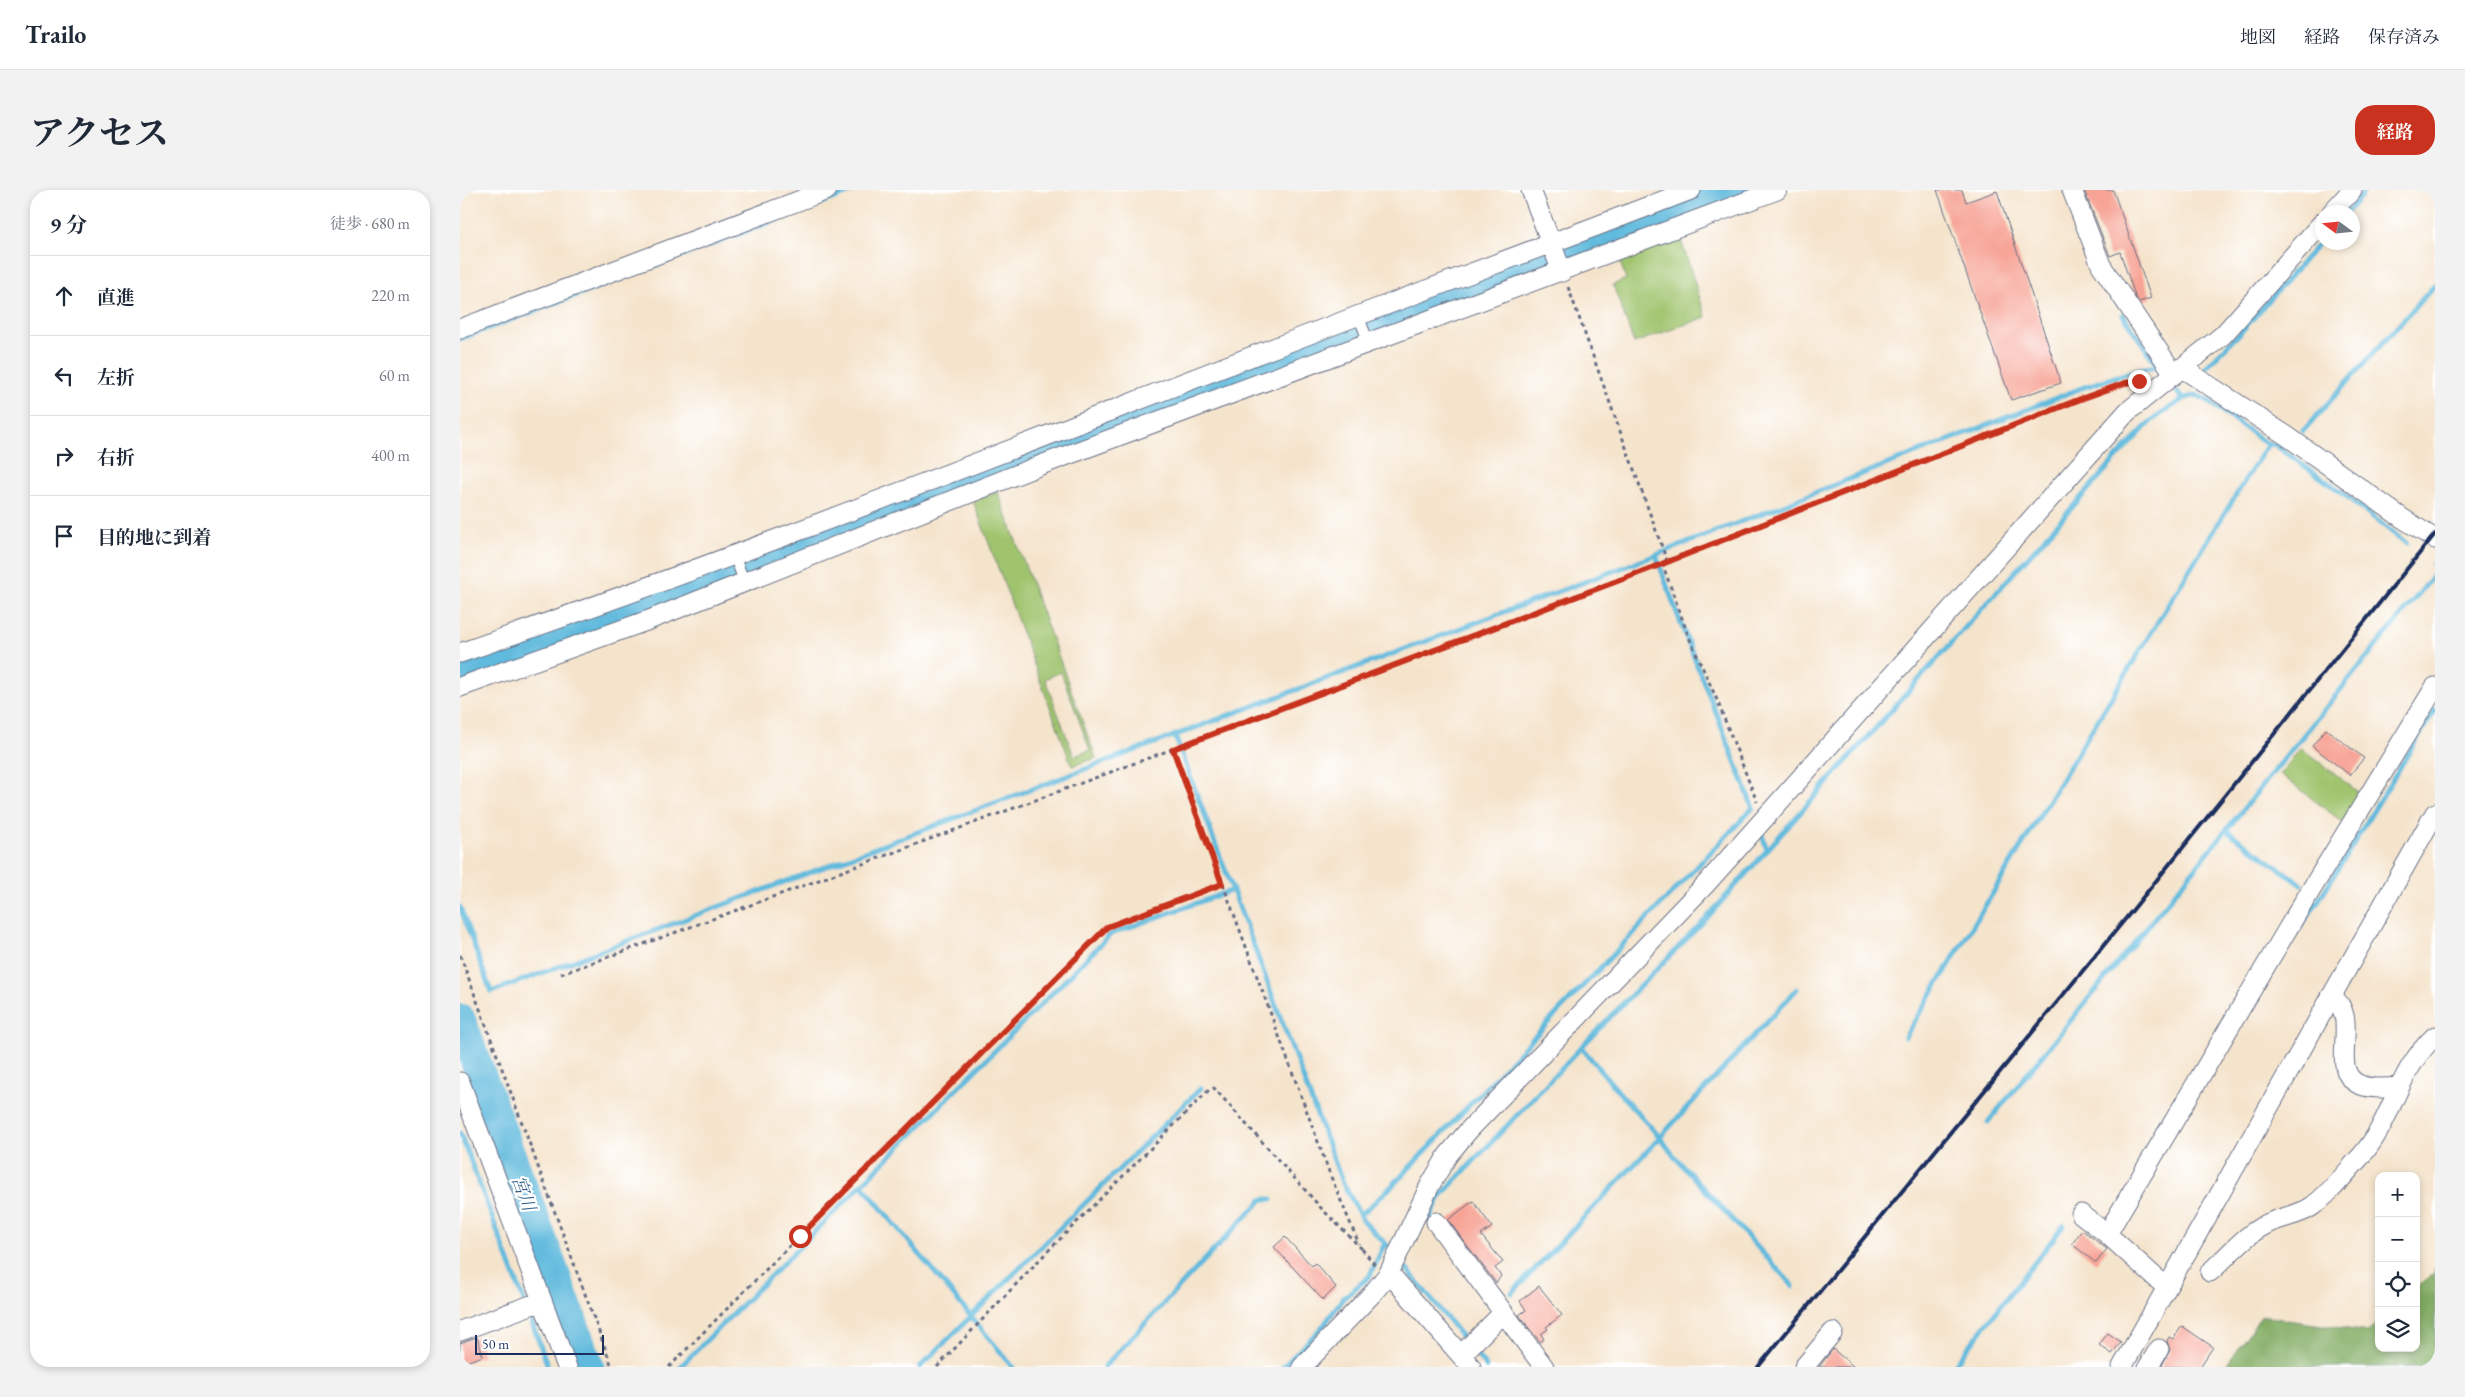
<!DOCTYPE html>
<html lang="ja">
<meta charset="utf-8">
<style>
:root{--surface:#fff;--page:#f2f2f3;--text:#1f2937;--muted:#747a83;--line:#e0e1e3;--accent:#c8321e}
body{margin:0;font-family:"EB Garamond","Noto Serif JP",serif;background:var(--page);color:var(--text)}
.controls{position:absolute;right:15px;bottom:15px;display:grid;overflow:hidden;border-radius:10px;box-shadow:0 2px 8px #0003}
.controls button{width:45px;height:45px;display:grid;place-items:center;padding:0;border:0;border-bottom:1px solid var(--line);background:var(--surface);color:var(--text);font:25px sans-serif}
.compass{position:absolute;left:1855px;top:15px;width:45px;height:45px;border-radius:50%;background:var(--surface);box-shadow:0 2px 8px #0003;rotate:285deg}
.scale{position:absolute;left:15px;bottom:12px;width:129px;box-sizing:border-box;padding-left:5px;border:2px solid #1b2f5e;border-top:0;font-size:14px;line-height:18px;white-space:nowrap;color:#1b2f5e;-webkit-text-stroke:4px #fff;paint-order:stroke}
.stop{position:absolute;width:15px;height:15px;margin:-11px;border:4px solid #c8321e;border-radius:50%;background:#fff}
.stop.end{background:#c8321e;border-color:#fff;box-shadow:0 1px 5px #0008}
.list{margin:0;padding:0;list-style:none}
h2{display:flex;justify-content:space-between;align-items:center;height:65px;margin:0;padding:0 20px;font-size:21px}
h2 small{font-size:16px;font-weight:400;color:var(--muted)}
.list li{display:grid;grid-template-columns:32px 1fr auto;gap:15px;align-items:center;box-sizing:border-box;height:80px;padding:0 20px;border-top:1px solid var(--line)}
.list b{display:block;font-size:19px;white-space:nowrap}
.list em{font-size:16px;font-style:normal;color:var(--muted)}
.icon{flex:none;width:28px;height:28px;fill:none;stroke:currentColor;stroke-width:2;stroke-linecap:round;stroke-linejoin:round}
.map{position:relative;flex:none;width:1975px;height:1177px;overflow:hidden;border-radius:20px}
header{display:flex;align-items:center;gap:30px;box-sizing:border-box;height:70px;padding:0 25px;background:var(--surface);border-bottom:1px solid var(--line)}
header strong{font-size:24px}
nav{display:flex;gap:28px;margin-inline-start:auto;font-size:18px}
.intro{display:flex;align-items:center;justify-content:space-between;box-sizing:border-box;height:120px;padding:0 30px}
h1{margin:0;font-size:35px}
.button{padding:12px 22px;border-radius:20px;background:var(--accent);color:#fff;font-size:18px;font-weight:700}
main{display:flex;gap:30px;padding:0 30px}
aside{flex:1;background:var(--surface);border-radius:20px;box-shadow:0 2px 8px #0003}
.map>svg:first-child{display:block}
</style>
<header>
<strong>Trailo</strong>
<nav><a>地図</a><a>経路</a><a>保存済み</a></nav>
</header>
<div class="intro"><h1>アクセス</h1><a class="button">経路</a></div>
<main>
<aside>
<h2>9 分<small>徒歩 · 680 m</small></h2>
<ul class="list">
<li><svg class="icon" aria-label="ahead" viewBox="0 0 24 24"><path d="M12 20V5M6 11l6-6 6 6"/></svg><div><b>直進</b></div><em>220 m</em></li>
<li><svg class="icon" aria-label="left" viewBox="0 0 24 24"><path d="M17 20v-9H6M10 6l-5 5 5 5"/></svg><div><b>左折</b></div><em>60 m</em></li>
<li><svg class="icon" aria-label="right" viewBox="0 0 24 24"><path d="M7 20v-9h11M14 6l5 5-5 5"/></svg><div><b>右折</b></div><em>400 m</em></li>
<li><svg class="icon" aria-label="arrive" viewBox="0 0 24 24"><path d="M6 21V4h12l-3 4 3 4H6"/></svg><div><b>目的地に到着</b></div></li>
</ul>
</aside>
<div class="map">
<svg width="1975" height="1177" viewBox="0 0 1975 1177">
<rect width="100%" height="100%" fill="#fff"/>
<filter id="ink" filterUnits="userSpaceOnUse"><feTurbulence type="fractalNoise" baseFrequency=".02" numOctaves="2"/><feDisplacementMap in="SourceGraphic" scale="10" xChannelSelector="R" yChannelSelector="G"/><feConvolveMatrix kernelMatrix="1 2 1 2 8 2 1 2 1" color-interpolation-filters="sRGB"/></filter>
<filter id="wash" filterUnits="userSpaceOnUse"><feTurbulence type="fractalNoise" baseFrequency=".0096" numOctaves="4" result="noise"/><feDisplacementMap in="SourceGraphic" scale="20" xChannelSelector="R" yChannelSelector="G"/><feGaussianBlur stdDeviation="1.12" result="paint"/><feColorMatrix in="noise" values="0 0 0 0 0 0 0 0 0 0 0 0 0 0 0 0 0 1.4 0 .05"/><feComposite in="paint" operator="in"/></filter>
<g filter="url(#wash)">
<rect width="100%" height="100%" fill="#f5e4cc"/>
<!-- green -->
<path fill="#a0c46e" stroke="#5e7a66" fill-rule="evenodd" d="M1220,47L1246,127L1174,153L1153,95L1166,89L1159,69Z
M538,302L636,568L612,576L513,311ZM601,482L630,560L614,566L585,489Z
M1841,558L1902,605L1885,634L1820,584Z"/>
<!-- forest -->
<path fill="#80aa61" stroke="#4e6c60" d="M1975,1077V1177H1765L1801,1126L1908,1142L1919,1132V1158H1956V1098L1974,1083Z"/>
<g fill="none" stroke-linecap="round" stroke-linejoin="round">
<!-- stream -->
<path stroke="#60badd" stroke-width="5" d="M1887,22L1906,0
M1663,125L1701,181
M0,149L396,0
M1746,177L1779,144L1862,50
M1717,202L1723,209L1736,205L1747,210L1804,252L1815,255L1877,299L1946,353
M1843,241L1975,95
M1973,373L1975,375
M715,546L881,989L903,1031L928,1056
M1767,641L1841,694
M1307,660L1658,266L1691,231L1723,209
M0,717L31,802L1196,365L1624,197L1680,179L1698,177
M1834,746L1860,708L1975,520
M1445,847C1567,649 1684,450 1808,254
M1121,857L1163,907L1199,946L1214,966L1333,1096
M1528,932L1975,384
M0,943L64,1111
M402,995L553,1177
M899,1024L905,1021L932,996L1293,618C1261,533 1225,450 1196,365
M970,1028L980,1007L990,996L1148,829L1245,730L1307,660L1302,645
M946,1078L1007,1153
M1052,1103L1192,956L1337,799
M71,1130L88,1177
M1013,1160L1026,1177
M220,1177L651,744L773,700
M460,1177L741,898
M644,1177L786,1026L803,1009H812
M823,1177L864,1135L883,1108L909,1087L925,1053
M1493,1177L1604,1035"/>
<!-- river -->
<path stroke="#60badd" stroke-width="31" d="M0,479L127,435L1275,0
M0,829L129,1177"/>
</g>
<g id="blocks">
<!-- building -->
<path fill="#f7a496" d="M1477,0H1502L1506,12L1537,1L1601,193L1551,210Z
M1624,0H1653L1691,108L1679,112L1675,106L1660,62L1650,66Z
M1866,539L1904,568L1890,585L1852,556Z
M1013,1011L1032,1037L1021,1045L1043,1072L1035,1078L1041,1086L1036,1093L988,1030Z
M1622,1040L1647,1059L1636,1073L1612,1054Z
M825,1047L852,1076L855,1073L876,1097L863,1110L814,1057Z
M1079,1096L1102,1125L1086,1137L1088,1139L1081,1144L1084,1149L1080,1152L1059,1125L1066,1120L1060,1111Z
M1722,1136L1753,1157L1740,1177H1701L1710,1160L1707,1151L1709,1147L1713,1149Z
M1648,1143L1661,1152L1652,1164L1639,1155Z
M17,1147L23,1166L0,1174V1153Z
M1373,1159L1394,1177H1359Z"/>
</g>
</g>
<g filter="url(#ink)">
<use href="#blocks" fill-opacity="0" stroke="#676e84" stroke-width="1"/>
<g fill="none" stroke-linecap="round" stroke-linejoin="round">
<defs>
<path id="lane" d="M898,125L909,153
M274,365L284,391"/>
<path id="street" d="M1071,0L1102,82
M1612,0L1641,75L1714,184
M1872,22L1892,0
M0,139L367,0
M1722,178L1827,246L1942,328L1975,349
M0,463C302,360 598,240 897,126C1008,84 1120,43 1231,0
M0,497L189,430L581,275L1317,0
M1871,806C1911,832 1844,908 1938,897
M0,892L107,1177
M1621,1024L1647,1044L1706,1097
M976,1032L1084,1177
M1647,1044L1843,713L1975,497
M1750,1082C1767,1067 1785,1045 1805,1035C1819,1027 1838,1026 1851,1017C1870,1004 1886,982 1902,965C1933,929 1937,881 1975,846
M929,1083L1011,1177
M0,1141L82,1111
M1001,1165L1043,1123
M842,1177L913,1103L929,1083L970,995L988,965L1008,941L1245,695L1667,222L1763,145L1862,33
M1344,1177L1373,1142
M1662,1177L1975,623
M1688,1177L1699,1159"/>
</defs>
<!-- lane casing -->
<use href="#lane" stroke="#676e84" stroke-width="12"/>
<!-- street casing -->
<use href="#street" stroke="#676e84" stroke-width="21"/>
<!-- path -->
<path stroke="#676e84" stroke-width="3" stroke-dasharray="4 4" stroke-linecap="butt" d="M1108,97L1207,371
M1202,373L1228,445L1257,510L1297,612
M713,559L871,987L899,1054
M0,765L152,1177
M101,784C609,600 1115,410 1618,210L1665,193L1677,191
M902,1059L915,1075
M209,1177L647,737L762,694
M477,1177L585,1064L748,901L754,898L862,1019L902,1059"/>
<!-- lane -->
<use href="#lane" stroke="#fff" stroke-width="10"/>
<!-- street -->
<use href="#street" stroke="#fff" stroke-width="19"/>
<!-- rail -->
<path stroke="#1b2f5e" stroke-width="4" d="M1298,1177L1671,722L1975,344"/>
</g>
</g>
<g fill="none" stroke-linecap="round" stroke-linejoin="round" filter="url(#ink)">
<!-- route -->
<path stroke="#c8321e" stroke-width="6" d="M340,1046L647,737L762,694L713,559L1197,376L1618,210L1665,193L1679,191"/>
</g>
<g text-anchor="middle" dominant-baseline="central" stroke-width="4.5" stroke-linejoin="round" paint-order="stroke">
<!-- water labels -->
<g font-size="18" font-style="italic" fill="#33608a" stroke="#fff">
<text transform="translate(64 1003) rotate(70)">宮川</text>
</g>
</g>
</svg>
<div class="controls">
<button>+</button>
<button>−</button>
<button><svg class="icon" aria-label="locate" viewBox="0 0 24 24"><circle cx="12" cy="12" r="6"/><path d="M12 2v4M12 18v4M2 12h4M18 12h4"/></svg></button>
<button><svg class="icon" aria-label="layers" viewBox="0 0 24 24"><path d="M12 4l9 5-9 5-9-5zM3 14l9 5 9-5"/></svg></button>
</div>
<svg class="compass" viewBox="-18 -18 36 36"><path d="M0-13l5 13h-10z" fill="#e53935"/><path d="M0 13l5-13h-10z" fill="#747a83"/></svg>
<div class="scale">50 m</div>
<div class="stop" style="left:340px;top:1046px"></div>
<div class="stop end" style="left:1679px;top:191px"></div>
</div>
</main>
